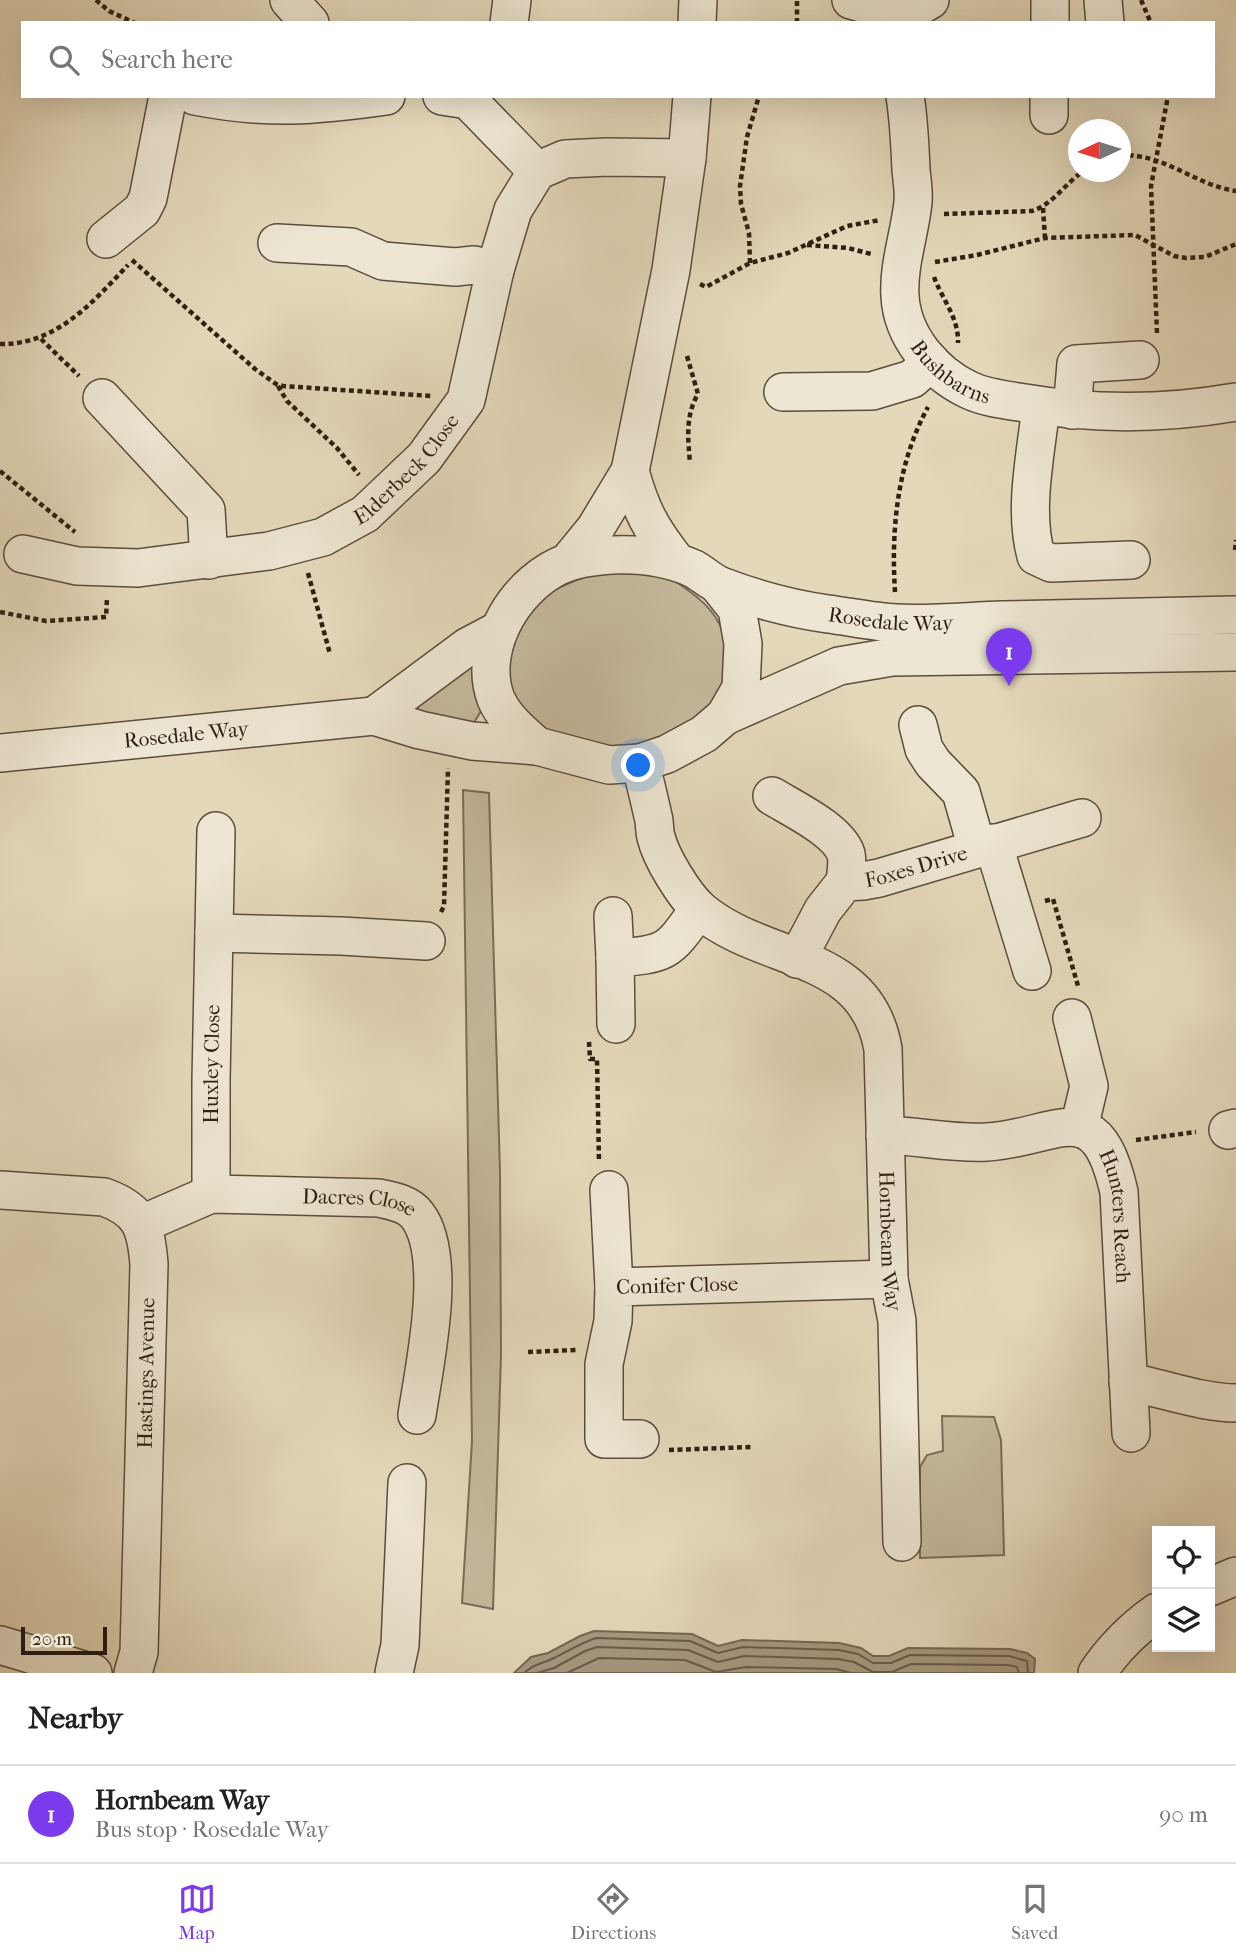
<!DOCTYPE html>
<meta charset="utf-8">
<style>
:root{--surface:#fff;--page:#f6f6f6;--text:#222;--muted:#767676;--line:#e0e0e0;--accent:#7c3aed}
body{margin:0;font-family:"IM FELL French Canon",serif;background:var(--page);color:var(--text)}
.controls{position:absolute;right:21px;bottom:21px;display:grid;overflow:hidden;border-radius:0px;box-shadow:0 7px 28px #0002}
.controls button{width:63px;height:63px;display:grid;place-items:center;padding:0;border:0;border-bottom:2px solid var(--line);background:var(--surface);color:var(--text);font:35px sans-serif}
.compass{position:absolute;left:1068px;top:119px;width:63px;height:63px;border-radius:50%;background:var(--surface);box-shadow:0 7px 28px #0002;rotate:266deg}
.scale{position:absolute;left:21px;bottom:18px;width:86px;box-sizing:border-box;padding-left:7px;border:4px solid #2e1f12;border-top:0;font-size:19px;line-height:24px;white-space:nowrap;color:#2e1f12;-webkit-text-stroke:5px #ede6d2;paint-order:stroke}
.you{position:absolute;left:639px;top:766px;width:24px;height:24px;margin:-18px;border:5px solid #fff;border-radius:50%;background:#1a73e8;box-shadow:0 0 0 10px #1a73e833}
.badge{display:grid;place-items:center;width:46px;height:46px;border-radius:50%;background:var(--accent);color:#fff;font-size:23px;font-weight:700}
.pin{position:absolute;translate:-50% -58px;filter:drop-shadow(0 2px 4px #0008)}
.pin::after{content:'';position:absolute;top:37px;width:24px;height:21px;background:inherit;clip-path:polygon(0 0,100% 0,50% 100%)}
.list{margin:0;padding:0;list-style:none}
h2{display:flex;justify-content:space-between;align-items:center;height:91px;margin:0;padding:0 28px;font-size:30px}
h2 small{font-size:23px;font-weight:400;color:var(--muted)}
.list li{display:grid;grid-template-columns:46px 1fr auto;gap:21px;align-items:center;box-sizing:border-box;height:98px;padding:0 28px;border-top:2px solid var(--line)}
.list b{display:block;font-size:26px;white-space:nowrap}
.list p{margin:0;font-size:23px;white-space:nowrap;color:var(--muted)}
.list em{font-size:23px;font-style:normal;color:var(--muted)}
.icon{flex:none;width:38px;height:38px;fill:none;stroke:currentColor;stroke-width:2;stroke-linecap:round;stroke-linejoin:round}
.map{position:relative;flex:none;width:1236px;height:1673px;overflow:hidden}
.search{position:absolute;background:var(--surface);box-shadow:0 7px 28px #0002;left:21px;right:21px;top:21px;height:77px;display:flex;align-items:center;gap:18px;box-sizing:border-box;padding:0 24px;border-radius:0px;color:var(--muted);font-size:26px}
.sheet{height:189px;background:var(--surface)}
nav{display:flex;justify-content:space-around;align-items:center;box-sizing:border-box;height:98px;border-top:2px solid var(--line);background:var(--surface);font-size:19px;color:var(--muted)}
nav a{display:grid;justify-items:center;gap:4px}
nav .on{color:var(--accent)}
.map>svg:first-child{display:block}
</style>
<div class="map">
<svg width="1236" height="1673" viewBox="0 0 1236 1673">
<rect width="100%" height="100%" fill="#e4d8ba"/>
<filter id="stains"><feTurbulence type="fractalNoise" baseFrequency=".00286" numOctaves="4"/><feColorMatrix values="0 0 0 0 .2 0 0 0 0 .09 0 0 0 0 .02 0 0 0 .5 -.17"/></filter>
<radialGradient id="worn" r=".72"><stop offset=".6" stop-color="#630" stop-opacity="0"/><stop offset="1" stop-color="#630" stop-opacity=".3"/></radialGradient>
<!-- green -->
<path fill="#c5b99d" stroke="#7a6c58" stroke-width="2" d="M598,572C615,573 647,571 662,575C675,579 688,590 698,598C716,613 728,633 726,658C725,668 724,680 720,689C701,727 647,748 606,747C596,746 585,741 576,738C564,735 545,733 536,724C527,715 514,704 510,691C501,659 521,610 549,593C564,584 582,578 598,572Z
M467,665L473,667L484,706L472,726L421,716L416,704Z
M463,790L489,793L500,1173L501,1355L493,1609L462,1603L472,1441Z
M942,1416L994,1417L1001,1440L1004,1555L920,1558V1467L927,1455L943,1451Z"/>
<!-- water -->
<path fill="#a69981" stroke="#766855" stroke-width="2" d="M594,1631L692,1634L718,1646L742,1640L839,1643L861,1648L873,1656H889L908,1648L1010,1649L1027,1653L1035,1659L1034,1673H514L531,1657L548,1653L580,1636Z"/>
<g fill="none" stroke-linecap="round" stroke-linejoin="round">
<!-- shore -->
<path stroke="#6a5c4a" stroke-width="2" d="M524,1673C534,1663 543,1664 554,1658C568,1651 581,1643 596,1638L690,1641L718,1653L743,1647L839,1650L858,1654L873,1663H891L910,1655L1009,1656L1027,1661L1028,1673
M537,1673L554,1668L585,1651L597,1647L688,1650L718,1662L744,1656L838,1659L854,1662L873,1672H892L911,1664L1008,1665L1017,1667L1019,1673
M567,1673L599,1658L685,1660L716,1672L746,1667L836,1669L851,1673"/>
<defs>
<g id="minor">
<path d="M289,0L310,23"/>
<path d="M851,0L890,11L892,23"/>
<path d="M1103,0L1105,23"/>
<path d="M890,11L915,9L930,0"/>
<path d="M509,23L512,0"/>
<path d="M697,23L698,0"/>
<path d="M1050,23V0"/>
<path d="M195,96C266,110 316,106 386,96"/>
<path d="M442,96L468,100L537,171"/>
<path id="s1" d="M905,96C909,121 910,145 911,170C912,180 914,192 913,202C910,233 898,265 900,296C902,336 933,373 969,390C986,398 1006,400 1025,403C1095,415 1167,414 1236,402"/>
<path d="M1049,115V96"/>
<path d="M106,239L142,210L148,198L168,96"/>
<path d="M277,243L351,247L383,261L455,267L474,265L495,270"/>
<path d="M783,392L872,391L912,379L931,362"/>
<path d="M102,398L206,510L209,560"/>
<path d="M1041,406C1036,454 1023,509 1036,556L1051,563L1131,560"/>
<path d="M1072,410L1076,364L1140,360"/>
<path d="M630,471C641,511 651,529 676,561"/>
<path id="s2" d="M23,554L77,566L138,568L269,551L323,537L365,514L424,458L466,400L495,270L513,210L537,171L565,159L607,157L687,158"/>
<path d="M568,562L595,529L630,471L671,270L687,158L692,96"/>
<path d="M718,585L737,609L743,644L741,688L725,716"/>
<path d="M374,716L467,647L499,630"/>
<path d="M918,725L924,749L933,763L961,792L977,848"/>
<path id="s3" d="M537,746C522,733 504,718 496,699C476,646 518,579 569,562C578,559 590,557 600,556C631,553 665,556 694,569C703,574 711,582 721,586C755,599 792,609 828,614C851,617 874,622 896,623C931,625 968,621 1003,620C1080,618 1158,616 1236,615"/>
<path id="s4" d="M0,753L374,716L420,730L472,741L537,746L609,765L640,763L667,754L704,734L725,716L839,666L892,657L1236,652"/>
<path id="s5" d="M640,763C645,781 649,798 653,816C655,822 654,830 656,837C661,858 684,895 700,910C764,964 866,950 883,1049L889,1279L897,1321L902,1542"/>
<path d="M772,796C793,809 838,830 846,854C848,863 846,872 845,882"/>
<path d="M993,843L1032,971"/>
<path d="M613,916L615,958"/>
<path d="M214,933L341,936L426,941"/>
<path id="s6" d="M797,959L823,910L845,882L863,881L879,878L1082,818"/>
<path d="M1072,1018L1089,1086L1079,1128"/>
<path d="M616,1024L615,958C669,954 668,952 699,909"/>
<path d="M1228,1130L1236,1128"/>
<path id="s7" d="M885,1135C919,1136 954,1144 987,1142C1057,1138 1096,1090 1119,1192L1131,1433"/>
<path d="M0,1190L104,1197C141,1210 146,1228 149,1264L140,1615L139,1652L133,1673"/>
<path d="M609,1190L614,1287"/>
<path id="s8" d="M211,1194V1081L216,831"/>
<path id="s9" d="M142,1224L211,1194L379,1198C392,1201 408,1203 417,1215C449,1256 424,1367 417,1415"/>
<path d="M1128,1382C1163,1388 1202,1403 1236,1403"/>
<path id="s10" d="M640,1439H604V1364L613,1321L614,1287L889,1279"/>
<path d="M1210,1587L1236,1576"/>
<path d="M0,1645L93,1673"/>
<path d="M394,1673L400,1645L407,1483"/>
<path d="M1097,1673C1113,1649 1133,1629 1157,1612"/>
</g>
</defs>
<!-- minor casing -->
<use href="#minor" stroke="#5c4d3c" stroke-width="40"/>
<!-- path -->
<path stroke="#2e1f12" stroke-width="4.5" stroke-dasharray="5 3.5" stroke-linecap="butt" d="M96,0L109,11L135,23
M1141,0L1151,23
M797,23V0
M1120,155C1167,154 1194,185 1236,191
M1043,208L1045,238
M944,214L1032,211C1052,205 1065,184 1082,172
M807,245L848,248L871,254
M132,260L255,369L276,384L283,386L431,396
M935,262L977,255L1045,238L1135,235L1174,256L1186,258L1205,257L1236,244
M750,263L749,233L741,204L740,186L747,137L759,96
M934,277C942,299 959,318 958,343
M700,284L706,287L750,263L788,253L847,226L880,220
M1157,333L1151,186L1168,96
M41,339L79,376
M0,344C56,345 92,303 128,265
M687,356L698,394C685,416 688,439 690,463
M278,386L287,401L337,448L359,475
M0,471L75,532
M1235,550L1236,540
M308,573L330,654
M895,592C891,529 897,464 928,407
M0,612L46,621L106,617L107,598
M1045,901L1053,899L1078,986
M441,912L444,906L448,768
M589,1042L590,1059H597L599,1162
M1136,1140L1196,1132
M528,1352L576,1350
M669,1450L752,1447"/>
<!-- minor -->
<use href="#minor" stroke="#ede6d2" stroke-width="37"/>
</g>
<g text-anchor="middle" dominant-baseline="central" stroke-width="5" stroke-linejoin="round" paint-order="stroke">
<!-- street labels -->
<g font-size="21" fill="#2e1f12" stroke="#ede6d2">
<text stroke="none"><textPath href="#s1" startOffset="298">Bushbarns</textPath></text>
<text stroke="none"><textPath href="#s2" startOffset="413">Elderbeck Close</textPath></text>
<text stroke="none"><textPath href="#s3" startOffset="567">Rosedale Way</textPath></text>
<text stroke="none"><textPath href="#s4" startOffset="187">Rosedale Way</textPath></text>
<text stroke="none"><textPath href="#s6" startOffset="164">Foxes Drive</textPath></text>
<text stroke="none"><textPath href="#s8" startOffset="130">Huxley Close</textPath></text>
<text stroke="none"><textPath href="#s9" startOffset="224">Dacres Close</textPath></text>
<text stroke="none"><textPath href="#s7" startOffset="299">Hunters Reach</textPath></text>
<text stroke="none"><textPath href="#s5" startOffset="595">Hornbeam Way</textPath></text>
<text stroke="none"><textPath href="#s10" startOffset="252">Conifer Close</textPath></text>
<text transform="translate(146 1373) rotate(-89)">Hastings Avenue</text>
</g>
</g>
<rect width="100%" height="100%" filter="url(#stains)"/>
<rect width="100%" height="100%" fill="url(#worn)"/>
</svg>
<div class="controls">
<button><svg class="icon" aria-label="locate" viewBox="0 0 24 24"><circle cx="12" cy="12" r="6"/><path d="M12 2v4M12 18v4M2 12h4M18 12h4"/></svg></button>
<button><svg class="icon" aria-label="layers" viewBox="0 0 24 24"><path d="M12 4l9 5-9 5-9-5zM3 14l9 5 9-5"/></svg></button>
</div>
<svg class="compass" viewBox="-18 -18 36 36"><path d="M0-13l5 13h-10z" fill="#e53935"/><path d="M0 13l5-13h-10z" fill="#767676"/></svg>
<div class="scale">20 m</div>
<div class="you"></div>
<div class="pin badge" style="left:1009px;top:686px">1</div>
<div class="search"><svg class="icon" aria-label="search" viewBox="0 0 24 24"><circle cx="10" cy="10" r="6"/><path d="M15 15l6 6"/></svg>Search here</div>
</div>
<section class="sheet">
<h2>Nearby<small></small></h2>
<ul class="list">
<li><span class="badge">1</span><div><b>Hornbeam Way</b><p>Bus stop · Rosedale Way</p></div><em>90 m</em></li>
</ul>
</section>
<nav>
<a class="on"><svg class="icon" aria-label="map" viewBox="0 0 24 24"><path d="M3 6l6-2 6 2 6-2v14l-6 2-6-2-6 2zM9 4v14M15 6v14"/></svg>Map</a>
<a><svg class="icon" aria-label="directions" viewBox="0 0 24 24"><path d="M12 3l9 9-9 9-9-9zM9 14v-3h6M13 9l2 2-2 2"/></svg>Directions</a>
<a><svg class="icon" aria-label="saved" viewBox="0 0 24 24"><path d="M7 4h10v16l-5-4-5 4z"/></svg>Saved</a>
</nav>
